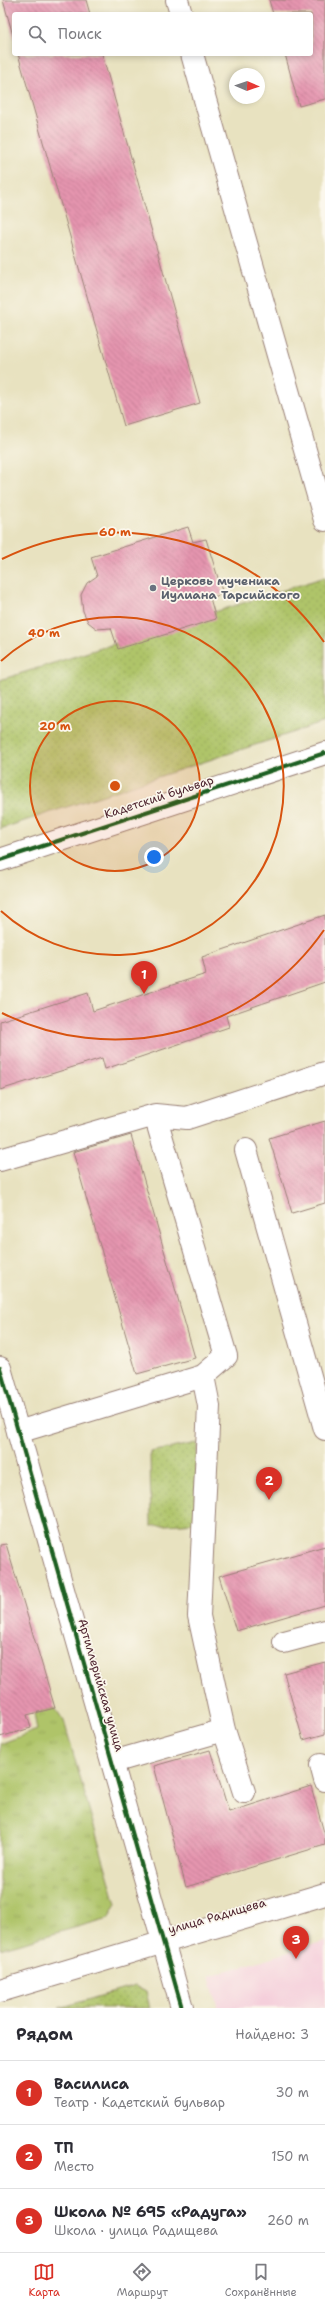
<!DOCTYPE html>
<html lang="ru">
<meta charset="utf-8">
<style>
:root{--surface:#fff;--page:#f7f7f7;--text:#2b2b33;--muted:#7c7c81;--line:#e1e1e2;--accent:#d93025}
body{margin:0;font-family:"Shantell Sans",sans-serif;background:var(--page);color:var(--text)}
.compass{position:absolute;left:229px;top:68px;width:36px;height:36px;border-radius:50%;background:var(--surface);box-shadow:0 2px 6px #0003;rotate:92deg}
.you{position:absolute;left:154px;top:857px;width:14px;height:14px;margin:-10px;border:3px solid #fff;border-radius:50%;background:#1a73e8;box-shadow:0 0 0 6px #1a73e833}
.badge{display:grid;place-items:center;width:26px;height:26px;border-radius:50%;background:var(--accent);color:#fff;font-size:13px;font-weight:700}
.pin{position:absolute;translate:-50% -33px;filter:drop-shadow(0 1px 2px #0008)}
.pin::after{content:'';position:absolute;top:21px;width:14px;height:12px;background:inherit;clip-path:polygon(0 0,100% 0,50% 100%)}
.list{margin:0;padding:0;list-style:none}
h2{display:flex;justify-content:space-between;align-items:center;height:52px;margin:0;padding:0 16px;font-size:17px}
h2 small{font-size:13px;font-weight:400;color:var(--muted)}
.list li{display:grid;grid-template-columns:26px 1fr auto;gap:12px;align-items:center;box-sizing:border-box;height:64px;padding:0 16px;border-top:1px solid var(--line)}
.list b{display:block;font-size:15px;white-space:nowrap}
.list p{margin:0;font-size:13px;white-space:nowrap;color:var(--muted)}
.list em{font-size:13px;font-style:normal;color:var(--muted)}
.icon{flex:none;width:22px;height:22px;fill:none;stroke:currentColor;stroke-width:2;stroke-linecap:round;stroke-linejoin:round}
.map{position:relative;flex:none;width:325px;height:2008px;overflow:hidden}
.search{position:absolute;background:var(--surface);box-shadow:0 2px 6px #0003;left:12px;right:12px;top:12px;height:44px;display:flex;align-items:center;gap:10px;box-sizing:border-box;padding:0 14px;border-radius:4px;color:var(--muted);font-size:15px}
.sheet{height:244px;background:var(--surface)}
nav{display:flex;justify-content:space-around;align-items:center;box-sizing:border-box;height:56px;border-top:1px solid var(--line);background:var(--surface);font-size:11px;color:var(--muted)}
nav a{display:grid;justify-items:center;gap:2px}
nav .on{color:var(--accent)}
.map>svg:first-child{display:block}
</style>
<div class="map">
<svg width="325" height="2008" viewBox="0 0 325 2008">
<defs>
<pattern id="grass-tufts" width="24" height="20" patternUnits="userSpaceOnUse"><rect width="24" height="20" fill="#afc469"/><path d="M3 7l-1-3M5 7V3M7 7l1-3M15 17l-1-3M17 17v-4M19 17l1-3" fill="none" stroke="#98a85b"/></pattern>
<pattern id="park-dots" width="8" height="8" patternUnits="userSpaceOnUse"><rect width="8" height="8" fill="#afc469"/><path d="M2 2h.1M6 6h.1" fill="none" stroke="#98a85b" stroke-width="1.8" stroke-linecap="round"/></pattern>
<pattern id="building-back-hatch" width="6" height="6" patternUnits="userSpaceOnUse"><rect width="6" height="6" fill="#e594af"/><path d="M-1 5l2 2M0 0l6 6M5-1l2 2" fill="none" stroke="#bc788f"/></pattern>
</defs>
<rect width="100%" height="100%" fill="#fbf7ec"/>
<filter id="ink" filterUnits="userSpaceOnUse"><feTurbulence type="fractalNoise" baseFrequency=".025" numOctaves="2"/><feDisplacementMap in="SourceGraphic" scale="8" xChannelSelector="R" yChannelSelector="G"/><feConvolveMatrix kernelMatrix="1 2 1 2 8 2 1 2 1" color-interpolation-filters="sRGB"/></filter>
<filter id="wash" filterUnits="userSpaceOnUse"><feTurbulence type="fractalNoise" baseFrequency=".012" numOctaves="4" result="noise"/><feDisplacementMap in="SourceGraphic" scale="16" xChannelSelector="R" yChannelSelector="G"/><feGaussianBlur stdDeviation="0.9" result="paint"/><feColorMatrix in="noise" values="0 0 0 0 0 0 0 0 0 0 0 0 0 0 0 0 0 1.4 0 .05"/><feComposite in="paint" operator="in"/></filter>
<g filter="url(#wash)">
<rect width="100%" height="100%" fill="#e8e2c0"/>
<!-- built -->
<path fill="#f5cfdb" d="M325,1941V2008H218L209,1976Z"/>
<!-- grass -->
<path fill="url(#grass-tufts)" stroke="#7c724a" d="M55,1708L64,1721L116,1904L109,1918L0,1949V1744L37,1730L34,1713Z"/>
<!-- park -->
<path fill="url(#park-dots)" stroke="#7c724a" d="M325,577V722L0,829V680Z
M197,1443L196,1523L151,1526L150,1452Z
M135,1986L146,1992L150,2008H59Z"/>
<g id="blocks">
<!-- building -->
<path fill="url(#building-back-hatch)" d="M3,0H86L90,14H14V39Z
M269,0H325V99L299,106L285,54H311V14H273Z
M18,54H102L200,403L124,426Z
M188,527L193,542L206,539L223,594L210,598L216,619L118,649L111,628L97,629L88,622L83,611L81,595L87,583L97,576L91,557Z
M325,915V982L226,1016L229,1027L105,1069L102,1058L0,1090V1021L88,993L93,1011L206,974L202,957Z
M325,1121V1203L292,1213L269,1138Z
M131,1135L195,1358L137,1374L73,1152Z
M6,1544L55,1708L27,1715L31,1728L0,1737V1545Z
M325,1546V1605L236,1631L219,1576Z
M325,1662V1734L303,1740L284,1673Z
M210,1750L229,1812L311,1786L325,1836V1845L186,1887L154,1766Z"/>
</g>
</g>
<g filter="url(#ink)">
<use href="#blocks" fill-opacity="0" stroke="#998076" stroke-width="1"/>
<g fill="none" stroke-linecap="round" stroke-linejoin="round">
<defs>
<path id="minor" d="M177,0L181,14
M192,54L325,520
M0,860L325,753
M155,1115L226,1356L203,1376L209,1406L199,1616L224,1730L244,1792
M246,1150L325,1429
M0,1160L155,1115L187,1118L325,1073
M0,1368L182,2008
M18,1432L203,1376
M284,1642L325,1631
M113,1762L224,1730
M321,1765L325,1780
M0,1991L325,1894"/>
</defs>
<!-- minor casing -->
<use href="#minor" stroke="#998076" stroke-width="24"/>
<!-- minor -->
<use href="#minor" stroke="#fff" stroke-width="22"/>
<defs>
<path id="cycleway" d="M0,860L325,753
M0,1368L182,2008"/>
</defs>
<!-- cycleway casing -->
<use href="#cycleway" stroke="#fbf7ec" stroke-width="6"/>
<!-- cycleway -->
<use href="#cycleway" stroke="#1b5e20" stroke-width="4"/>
</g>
</g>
<!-- distance rings -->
<circle cx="115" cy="786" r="85" fill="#d8530f" fill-opacity=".12"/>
<g fill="none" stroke="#d8530f" stroke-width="2">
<circle cx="115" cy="786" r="85"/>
<path d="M1 661A169 169 0 1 1 1 911"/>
<path d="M324 930A254 254 0 0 1 2 1013M2 559A254 254 0 0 1 324 642"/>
</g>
<!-- markers -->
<circle fill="#6b7280" stroke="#fbf7ec" stroke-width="1.5" cx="153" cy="588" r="4"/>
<g text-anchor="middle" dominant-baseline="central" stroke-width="3.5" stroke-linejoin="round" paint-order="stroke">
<!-- worship labels -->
<g font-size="12" font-weight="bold" fill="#5b616d" stroke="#fbf7ec" text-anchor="start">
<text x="161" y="581">Церковь мученика<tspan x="161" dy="14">Иулиана Тарсийского</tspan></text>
</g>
<!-- street labels -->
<g font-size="12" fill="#4a1f2b" stroke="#fbf7ec">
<text transform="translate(159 797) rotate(-18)">Кадетский бульвар</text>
<text transform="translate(101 1685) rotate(74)">Артиллерийская улица</text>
<text transform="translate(217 1916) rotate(-16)">улица Радищева</text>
</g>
</g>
<circle cx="115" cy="786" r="6" fill="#d8530f" stroke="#fbf7ec" stroke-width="2"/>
<g font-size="12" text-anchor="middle" font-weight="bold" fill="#d8530f" stroke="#fbf7ec" stroke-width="3.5" stroke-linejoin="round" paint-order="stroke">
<text x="115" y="536">60 m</text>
<text x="44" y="637">40 m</text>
<text x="55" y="730">20 m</text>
</g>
</svg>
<svg class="compass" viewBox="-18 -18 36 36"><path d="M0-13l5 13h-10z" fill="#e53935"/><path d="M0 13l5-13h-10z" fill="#7c7c81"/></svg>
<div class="you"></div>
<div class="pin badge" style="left:144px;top:994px">1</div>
<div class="pin badge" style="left:269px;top:1500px">2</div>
<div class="pin badge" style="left:296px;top:1959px">3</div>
<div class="search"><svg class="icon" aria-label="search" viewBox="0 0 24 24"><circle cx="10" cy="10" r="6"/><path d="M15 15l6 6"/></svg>Поиск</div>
</div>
<section class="sheet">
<h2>Рядом<small>Найдено: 3</small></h2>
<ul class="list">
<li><span class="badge">1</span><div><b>Василиса</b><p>Театр · Кадетский бульвар</p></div><em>30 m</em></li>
<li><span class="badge">2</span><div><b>ТП</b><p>Место</p></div><em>150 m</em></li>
<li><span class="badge">3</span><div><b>Школа № 695 «Радуга»</b><p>Школа · улица Радищева</p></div><em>260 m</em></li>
</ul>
</section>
<nav>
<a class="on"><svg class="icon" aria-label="map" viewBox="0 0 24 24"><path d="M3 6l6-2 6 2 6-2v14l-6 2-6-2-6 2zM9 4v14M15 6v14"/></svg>Карта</a>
<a><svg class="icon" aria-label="directions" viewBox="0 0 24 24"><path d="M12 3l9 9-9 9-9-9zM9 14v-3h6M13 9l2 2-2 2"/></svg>Маршрут</a>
<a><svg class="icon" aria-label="saved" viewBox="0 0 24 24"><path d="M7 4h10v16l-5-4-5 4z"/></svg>Сохранённые</a>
</nav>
